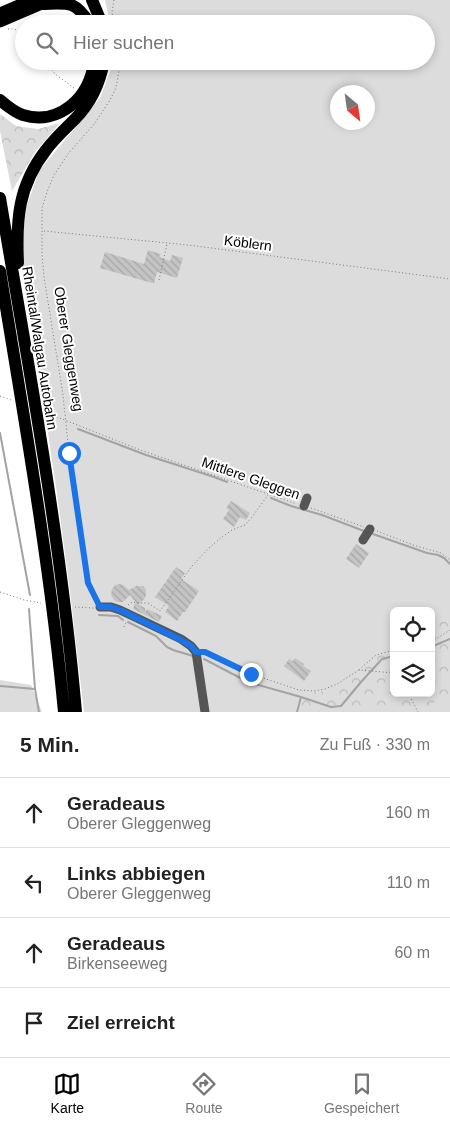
<!DOCTYPE html>
<html lang="de">
<meta charset="utf-8">
<style>
:root{--surface:#fff;--page:#f6f6f6;--text:#222;--muted:#767676;--line:#e0e0e0;--accent:#000}
body{margin:0;font-family:Arial,sans-serif;background:var(--page);color:var(--text)}
.controls{position:absolute;right:15px;bottom:15px;display:grid;overflow:hidden;border-radius:8px;box-shadow:0 2px 8px #0003}
.controls button{width:45px;height:45px;display:grid;place-items:center;padding:0;border:0;border-bottom:1px solid var(--line);background:var(--surface);color:var(--text);font:25px sans-serif}
.compass{position:absolute;left:330px;top:85px;width:45px;height:45px;border-radius:50%;background:var(--surface);box-shadow:0 2px 8px #0003;rotate:151deg}
.stop{position:absolute;width:15px;height:15px;margin:-11px;border:4px solid #1a73e8;border-radius:50%;background:#fff}
.stop.end{background:#1a73e8;border-color:#fff;box-shadow:0 1px 5px #0008}
.list{margin:0;padding:0;list-style:none}
h2{display:flex;justify-content:space-between;align-items:center;height:65px;margin:0;padding:0 20px;font-size:21px}
h2 small{font-size:16px;font-weight:400;color:var(--muted)}
.list li{display:grid;grid-template-columns:32px 1fr auto;gap:15px;align-items:center;box-sizing:border-box;height:70px;padding:0 20px;border-top:1px solid var(--line)}
.list b{display:block;font-size:19px;white-space:nowrap}
.list p{margin:0;font-size:16px;white-space:nowrap;color:var(--muted)}
.list em{font-size:16px;font-style:normal;color:var(--muted)}
.icon{flex:none;width:28px;height:28px;fill:none;stroke:currentColor;stroke-width:2;stroke-linecap:round;stroke-linejoin:round}
.map{position:relative;flex:none;width:450px;height:712px;overflow:hidden}
.search{position:absolute;background:var(--surface);box-shadow:0 2px 8px #0003;left:15px;right:15px;top:15px;height:55px;display:flex;align-items:center;gap:12px;box-sizing:border-box;padding:0 18px;border-radius:28px;color:var(--muted);font-size:19px}
.sheet{height:345px;background:var(--surface)}
nav{display:flex;justify-content:space-around;align-items:center;box-sizing:border-box;height:70px;border-top:1px solid var(--line);background:var(--surface);font-size:14px;color:var(--muted)}
nav a{display:grid;justify-items:center;gap:2px}
nav .on{color:var(--accent)}
.map>svg:first-child{display:block}
</style>
<div class="map">
<svg width="450" height="712" viewBox="0 0 450 712">
<defs>
<pattern id="forest-crowns" width="20" height="18" patternUnits="userSpaceOnUse" patternTransform="scale(1.25)"><rect width="20" height="18" fill="#dcdcdc"/><path d="M2 6a3 3 0 1 1 6 0M12 15a3 3 0 1 1 6 0" fill="none" stroke="#bbb"/></pattern>
<pattern id="building-back-hatch" width="6" height="6" patternUnits="userSpaceOnUse" patternTransform="scale(1.25)"><rect width="6" height="6" fill="#c4c4c4"/><path d="M-1 5l2 2M0 0l6 6M5-1l2 2" fill="none" stroke="#a7a7a7"/></pattern>
</defs>
<rect width="100%" height="100%" fill="#fff"/>
<!-- green -->
<path fill="#dcdcdc" fill-rule="evenodd" d="M105,0H450V712H84L70,591L57,494L22,255L25,211L39,171L100,98L114,61H426V24H110ZM338,92H368V122H338ZM394,611H431V693H394Z
M0,680L31,685L42,712H0Z"/>
<!-- forest -->
<path fill="url(#forest-crowns)" d="M0,114L16,126L38,129L60,123L35,152L12,191L0,131Z
M450,614V698L433,703L431,712H301L300,691L316,692L325,691L359,670L394,639V693H431V620Z"/>
<g fill="none" stroke-linecap="round" stroke-linejoin="round">
<!-- stream -->
<path stroke="#a3a3a3" stroke-width="2" d="M78,429L146,455L214,477L227,482
M0,433L30,595
M271,498L291,506L322,515L364,531
M373,534L427,553L438,555L444,558L450,564
M29,609L35,689L39,712
M99,615L118,616L123,620
M128,622L156,636L167,647L173,650L193,656
M431,647L450,639
M204,659L248,682L301,697
M0,686L35,689
M297,712L301,697L331,707L341,706L361,682L382,659L394,656"/>
</g>
<!-- building -->
<path fill="url(#building-back-hatch)" d="M148,250L161,254L159,257L170,261L172,255L183,258L177,278L157,272L154,283H152L100,268L105,252L144,264Z
M231,501L250,513L246,520L240,517L234,527L223,519L229,510L226,508Z
M356,544L369,553L359,568L346,559Z
M176,567L185,573L181,579L199,591L185,612H183L177,621L165,612L169,606L155,597Z
M121,584L126,587L129,590L136,586H143L146,590V595L145,598L138,605L130,595L123,602H117L114,600L111,595L112,589L115,585Z
M135,603L145,608V612L147,609L162,616L159,622L133,609Z
M295,658L304,664L303,666L311,671L304,681L284,666L289,659L293,661Z"/>
<g fill="none" stroke-linecap="round" stroke-linejoin="round">
<!-- path -->
<path stroke="#777" stroke-width="1" stroke-dasharray="1 2.5" stroke-linecap="butt" d="M114,0L112,12L114,24
M8,29H13L24,32
M46,61L55,74L74,88
M44,231L188,245L450,279
M159,280L167,244
M0,396L11,400
M47,413L143,451L297,504
M311,508L364,527
M377,531L413,545L441,553L450,560
M0,592L24,600L41,603
M97,601L88,583L69,453L63,395L44,277L42,254V208L47,192L54,175L68,154L95,123L110,100L116,88L119,71L118,61
M128,605L132,602L139,603H148L160,611L192,566L210,547L222,537L232,530L245,525L252,517L268,495
M75,607L94,608
M124,627L126,622
M431,640L436,639L450,630
M203,652H205L251,674L299,690L314,691L325,689L337,684L359,670L394,673
M359,670L376,655L394,650
M408,693L418,712"/>
<!-- minor -->
<path stroke="#555" stroke-width="9" d="M304,506L307,498
M363,540L370,529
M100,607H111L120,610L181,639L191,646L196,652L205,712"/>
<!-- major -->
<path stroke="#000" stroke-width="11" d="M0,13L28,1L34,0
M0,22L42,4L49,0"/>
<!-- highway -->
<path stroke="#000" stroke-width="12" d="M92,0L102,24
M42,4C68,3 75,0 90,24
M0,100C7,106 14,112 23,115C59,126 91,97 94,61
M0,198C29,369 61,540 76,712
M18,263C16,220 18,186 46,150C54,139 65,129 75,119C91,103 100,83 104,61
M0,271C24,418 50,564 64,712"/>
</g>
<g fill="none" stroke-linecap="round" stroke-linejoin="round">
<!-- route -->
<path stroke="#1a73e8" stroke-width="6" d="M69,453L88,583L100,607H111L120,610L181,640L191,646L196,652H205L251,674"/>
</g>
<g text-anchor="middle" dominant-baseline="central" stroke-width="4" stroke-linejoin="round" paint-order="stroke">
<!-- street labels -->
<g font-size="14" fill="#000" stroke="#fff">
<text transform="translate(248 243) rotate(7)">Köblern</text>
<text transform="translate(40 348) rotate(81)">Rheintal/Walgau Autobahn</text>
<text transform="translate(69 349) rotate(81)">Oberer Gleggenweg</text>
<text transform="translate(251 478) rotate(19)">Mittlere Gleggen</text>
</g>
</g>
</svg>
<div class="controls">
<button><svg class="icon" aria-label="locate" viewBox="0 0 24 24"><circle cx="12" cy="12" r="6"/><path d="M12 2v4M12 18v4M2 12h4M18 12h4"/></svg></button>
<button><svg class="icon" aria-label="layers" viewBox="0 0 24 24"><path d="M12 4l9 5-9 5-9-5zM3 14l9 5 9-5"/></svg></button>
</div>
<svg class="compass" viewBox="-18 -18 36 36"><path d="M0-13l5 13h-10z" fill="#e53935"/><path d="M0 13l5-13h-10z" fill="#767676"/></svg>
<div class="stop" style="left:69px;top:453px"></div>
<div class="stop end" style="left:251px;top:674px"></div>
<div class="search"><svg class="icon" aria-label="search" viewBox="0 0 24 24"><circle cx="10" cy="10" r="6"/><path d="M15 15l6 6"/></svg>Hier suchen</div>
</div>
<section class="sheet">
<h2>5 Min.<small>Zu Fuß · 330 m</small></h2>
<ul class="list">
<li><svg class="icon" aria-label="ahead" viewBox="0 0 24 24"><path d="M12 20V5M6 11l6-6 6 6"/></svg><div><b>Geradeaus</b><p>Oberer Gleggenweg</p></div><em>160 m</em></li>
<li><svg class="icon" aria-label="left" viewBox="0 0 24 24"><path d="M17 20v-9H6M10 6l-5 5 5 5"/></svg><div><b>Links abbiegen</b><p>Oberer Gleggenweg</p></div><em>110 m</em></li>
<li><svg class="icon" aria-label="ahead" viewBox="0 0 24 24"><path d="M12 20V5M6 11l6-6 6 6"/></svg><div><b>Geradeaus</b><p>Birkenseeweg</p></div><em>60 m</em></li>
<li><svg class="icon" aria-label="arrive" viewBox="0 0 24 24"><path d="M6 21V4h12l-3 4 3 4H6"/></svg><div><b>Ziel erreicht</b></div></li>
</ul>
</section>
<nav>
<a class="on"><svg class="icon" aria-label="map" viewBox="0 0 24 24"><path d="M3 6l6-2 6 2 6-2v14l-6 2-6-2-6 2zM9 4v14M15 6v14"/></svg>Karte</a>
<a><svg class="icon" aria-label="directions" viewBox="0 0 24 24"><path d="M12 3l9 9-9 9-9-9zM9 14v-3h6M13 9l2 2-2 2"/></svg>Route</a>
<a><svg class="icon" aria-label="saved" viewBox="0 0 24 24"><path d="M7 4h10v16l-5-4-5 4z"/></svg>Gespeichert</a>
</nav>
